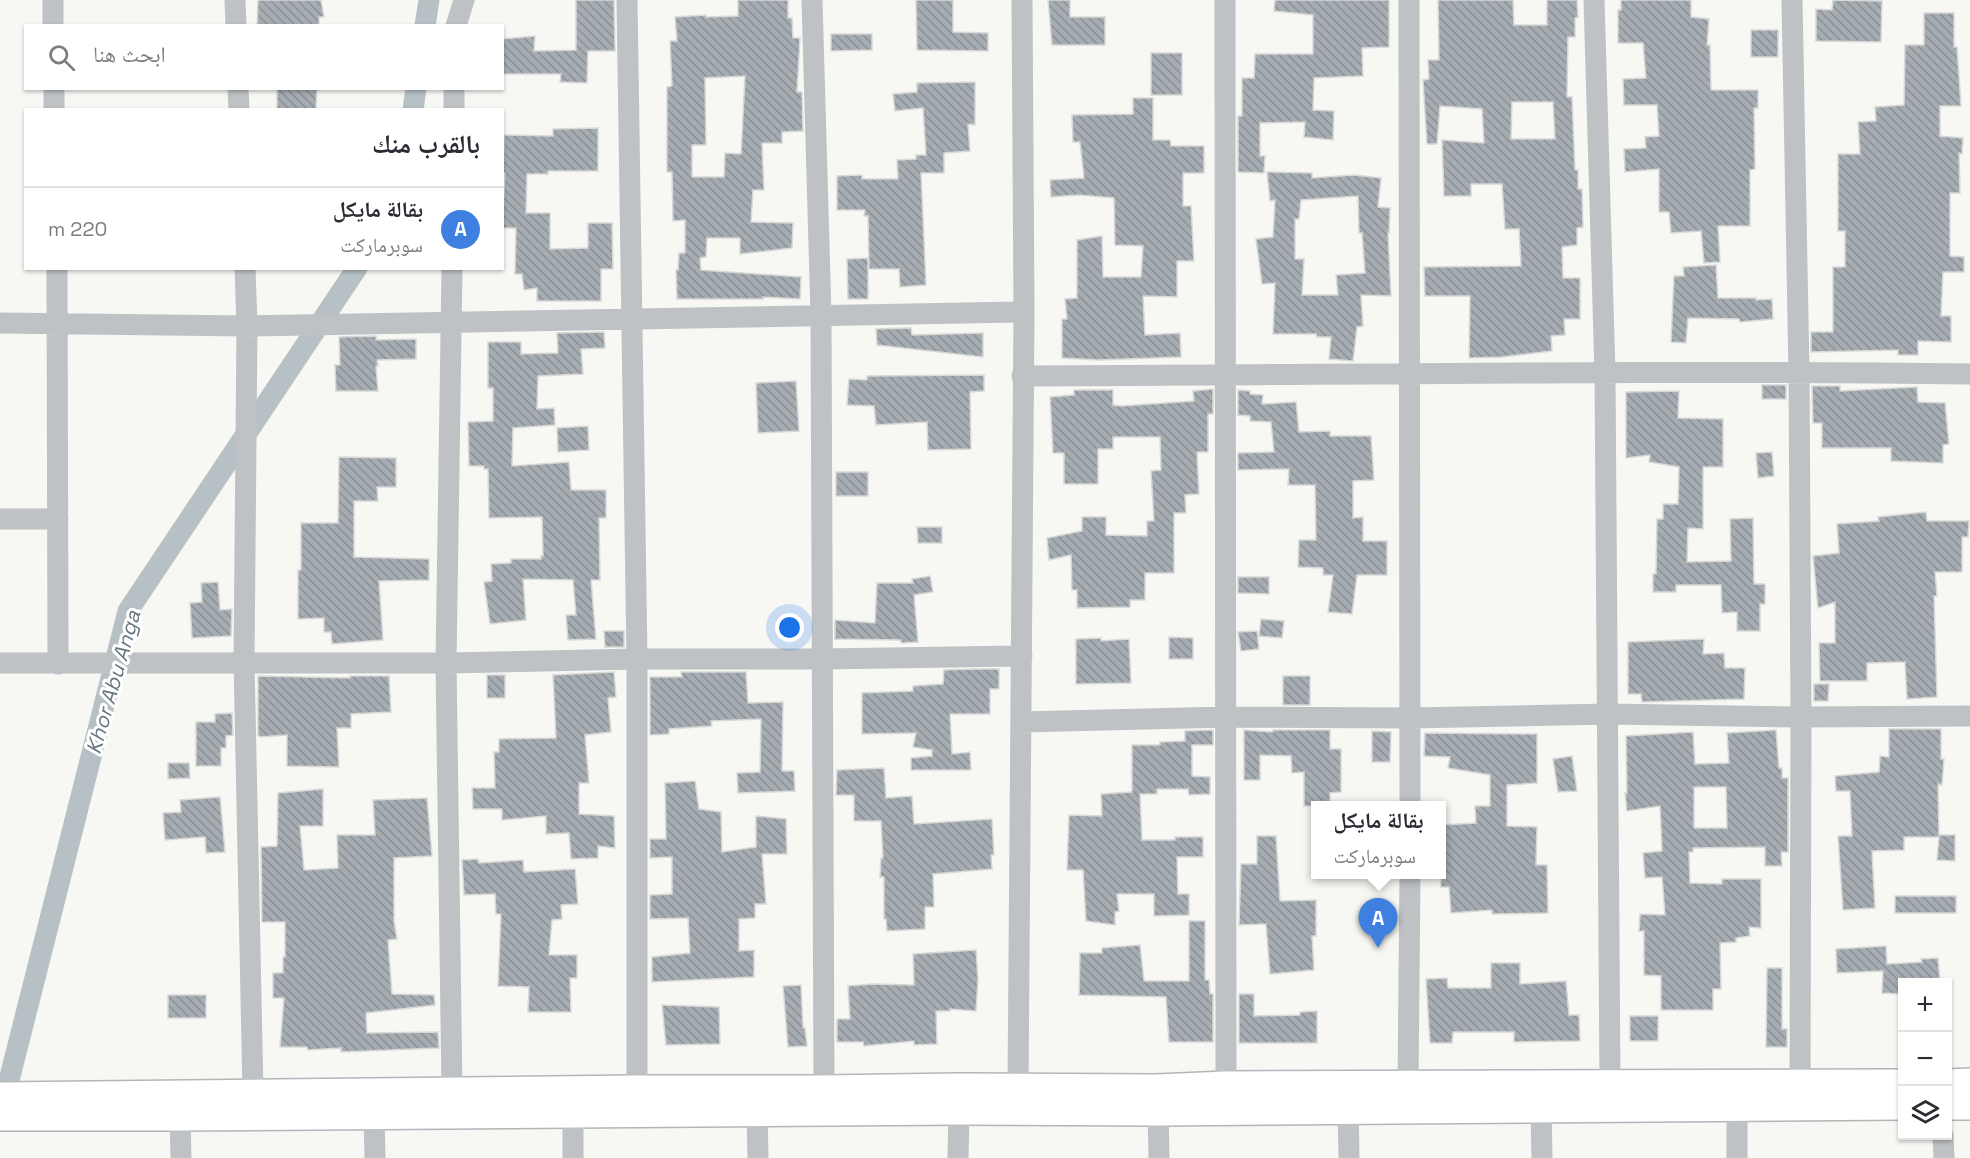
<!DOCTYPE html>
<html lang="ar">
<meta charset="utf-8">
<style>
:root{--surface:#fff;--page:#f7f7f7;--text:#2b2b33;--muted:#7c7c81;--line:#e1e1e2;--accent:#ea580c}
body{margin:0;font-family:"Space Grotesk","Noto Naskh Arabic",sans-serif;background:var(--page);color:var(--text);direction:rtl}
.controls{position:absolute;right:18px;bottom:18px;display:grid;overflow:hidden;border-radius:0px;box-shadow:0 2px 4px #0004}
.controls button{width:54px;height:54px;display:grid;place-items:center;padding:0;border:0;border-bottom:2px solid var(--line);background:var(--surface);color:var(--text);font:30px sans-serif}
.you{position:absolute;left:790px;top:628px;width:21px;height:21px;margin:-15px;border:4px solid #fff;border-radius:50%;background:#1a73e8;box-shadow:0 0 0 9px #1a73e833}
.badge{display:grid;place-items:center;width:39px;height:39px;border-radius:50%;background:var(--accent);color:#fff;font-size:20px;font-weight:700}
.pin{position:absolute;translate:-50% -50px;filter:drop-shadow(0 2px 3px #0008)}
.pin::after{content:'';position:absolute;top:32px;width:21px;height:18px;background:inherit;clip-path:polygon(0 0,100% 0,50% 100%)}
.popup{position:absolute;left:1311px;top:801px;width:135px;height:78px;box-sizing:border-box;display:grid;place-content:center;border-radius:0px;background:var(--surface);filter:drop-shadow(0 2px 4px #0005);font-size:20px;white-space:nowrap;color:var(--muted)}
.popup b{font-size:22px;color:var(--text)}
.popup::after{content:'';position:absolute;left:50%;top:100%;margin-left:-12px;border:12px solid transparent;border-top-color:var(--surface)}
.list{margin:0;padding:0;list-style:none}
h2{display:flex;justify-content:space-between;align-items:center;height:78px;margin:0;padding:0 24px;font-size:26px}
h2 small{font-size:20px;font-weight:400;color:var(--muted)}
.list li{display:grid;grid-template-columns:39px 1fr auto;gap:18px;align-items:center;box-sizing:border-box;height:84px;padding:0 24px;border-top:2px solid var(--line)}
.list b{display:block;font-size:22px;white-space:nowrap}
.list p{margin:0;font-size:20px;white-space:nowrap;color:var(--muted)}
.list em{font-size:20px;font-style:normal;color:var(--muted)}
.icon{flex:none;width:33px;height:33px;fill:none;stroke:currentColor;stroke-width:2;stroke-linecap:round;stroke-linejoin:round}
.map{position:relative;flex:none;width:1970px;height:1158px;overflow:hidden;direction:ltr}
.search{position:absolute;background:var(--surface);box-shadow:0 2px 4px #0004;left:24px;top:24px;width:480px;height:66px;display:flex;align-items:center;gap:15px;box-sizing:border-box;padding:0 21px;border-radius:0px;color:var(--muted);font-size:22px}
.panel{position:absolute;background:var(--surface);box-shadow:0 2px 4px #0004;left:24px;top:108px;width:480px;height:162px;border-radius:0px;direction:rtl}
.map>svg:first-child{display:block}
</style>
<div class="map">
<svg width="1970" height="1158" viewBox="0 0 1970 1158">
<defs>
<pattern id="building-back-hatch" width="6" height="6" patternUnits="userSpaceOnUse" patternTransform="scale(1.5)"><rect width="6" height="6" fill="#a6adb2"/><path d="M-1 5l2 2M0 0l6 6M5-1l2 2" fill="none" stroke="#8b9196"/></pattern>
</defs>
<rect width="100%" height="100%" fill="#f7f7f4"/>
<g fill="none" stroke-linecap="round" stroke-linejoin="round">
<!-- canal -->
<path stroke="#b7c1c5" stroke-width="21" d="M425,26L429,0
M413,110L416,88
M2,1108L128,611L357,268"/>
</g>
<!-- building -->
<path fill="url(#building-back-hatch)" stroke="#d8d8d6" stroke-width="1.5" fill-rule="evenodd" d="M258,0H321L324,17H319V26H257Z
M576,0H614L615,51H588L587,83L560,82L561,74H502V39L535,36L534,51L576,50Z
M738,0H788V18H792L793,38H800L797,92H802L803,131L782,132V143H762L764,190H753L751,222L793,223L792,248L740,254V238H707L706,257L700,258L701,270L801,277L800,299L763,297V299H677L676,270H678L679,253H685V220L673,221L672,172H667V87L672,86L670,41H677L675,17L706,15V17L738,16ZM745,76L741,154L725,153L724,177H692V145H706L705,78Z
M916,0H953V32L988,33V51L917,50Z
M1048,0H1070V17H1105V45H1052Z
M1275,0H1389V47L1362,48L1363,76L1314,78L1313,110L1334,111L1333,140L1304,137L1305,122L1260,123V156H1265L1264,173L1238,172V116H1242V78H1254L1255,54H1313V15L1274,11Z
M1438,0H1513L1514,25H1547V0H1577L1578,17L1575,18V37H1568L1567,97H1572L1575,170H1578V189H1582L1583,227L1577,228V245L1562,247L1563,278H1580V319H1564L1565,335L1551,336L1552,351L1502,357L1469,358L1470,296H1425L1424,267L1521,266L1519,229H1505L1502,184H1471V196H1444L1442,140L1484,143L1482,109L1440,106L1437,144H1427L1423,80L1429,79L1428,60H1439ZM1512,102H1553L1555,139H1511Z
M1621,0H1691V17L1709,19L1707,45H1710L1711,90H1758V108H1754L1755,169L1750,170V226H1718L1720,262L1704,263L1701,231L1671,233L1669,212H1659V169L1625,172L1624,149L1646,148L1645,137L1659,136L1657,105H1624L1623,79L1646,78L1643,43H1618V10H1621Z
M1833,0L1882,1L1881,42L1816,41V9L1832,10Z
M1924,13H1954V47H1957L1961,106H1940V136L1963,138L1962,154L1959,153L1960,193H1950V256L1964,257V272H1943L1941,316H1951V342L1918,341V355H1898V350L1811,352V332H1833V267H1845V231H1838V154H1860L1858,122L1876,121L1875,107L1904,105L1905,45H1924Z
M1751,30H1778V57H1751Z
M831,34H872V50L831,51Z
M1151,53H1182V95H1151Z
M975,82V125L968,124L970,151L944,153V173H921L926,285L900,287L899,269H869L868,216H864L865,210H837V176L862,175V179H898L897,160L916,159V155H926L923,108L895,111L893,94L917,92V83Z
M277,88H317L316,110H277Z
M1133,98H1153V140H1170L1171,146H1204V173H1183V206H1191L1194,261H1177V297L1143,296L1145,335L1180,333L1181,357L1098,360L1062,358V319H1067L1065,299L1077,298V240L1102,236L1103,277H1141L1143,246L1115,245L1114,198L1079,195L1051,197L1050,180L1084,178L1080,142H1073L1072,115L1133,114Z
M598,128V171H548V174H527L526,213H550V249L588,248V223H612L613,269H601V301H537V288L524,290L522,274H515L516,228H502L505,173H503L504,135L553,136V129Z
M1267,172L1312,173V178L1354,175L1381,178L1378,207L1390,208L1389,233H1388L1391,296L1361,295L1363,326L1357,327L1353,361L1329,359L1331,337H1317L1316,334H1273L1275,283L1262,284L1256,239L1273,237L1275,200L1270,201ZM1358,196L1359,233H1362L1365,273L1336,275L1338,295H1302L1304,259H1295V219H1299L1301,200Z
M868,258V299H848L847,259Z
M1716,265L1718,298H1756V300L1772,299L1773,319L1740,322L1739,319L1688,318L1686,343L1671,342L1674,276H1684L1683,267Z
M911,328L912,335L983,333V357L877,345L876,329Z
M604,332L605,348L581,349L583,374L538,376L537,409L554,408L555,425L513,428L512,466L569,462L571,490H606V518H599L600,580H591L596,639L568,640L566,615H576L573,580L523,579L526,620L490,624L484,582L492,581L491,564L511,563V559H541V556H543L542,517L489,518L488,469H484V466H469L468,422L493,421V388H488V342H521V354L558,353L557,333Z
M376,336V340L416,339V359L377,360L378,366H376L378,391H336L335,365H340L339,337Z
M984,375V391L970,392L971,449L928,450L927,422L876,425L874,406L847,405L849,379L867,380V376Z
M796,381L799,431L758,433L756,383Z
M1762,385H1786V399H1762Z
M1812,386H1840V391L1917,387L1918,402L1945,403L1949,444L1943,445V463L1891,461V448H1822V423H1813Z
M1213,389V414H1208V452H1197L1199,494L1185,495L1186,513H1174V573H1145V600H1130V607L1077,608V590H1072L1071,555L1049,560L1047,538L1082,531V517H1106V535L1147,536V521H1154L1151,471L1161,470L1160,437H1113V449H1098V484H1064V453H1053L1050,397L1074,395V390H1113V405L1121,406L1194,401L1193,391Z
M1238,390L1250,391V394L1263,395L1262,404L1296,402L1299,432L1330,431V436H1371L1374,480L1353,481V518L1363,517V541H1387V575H1357L1352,614L1328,612L1333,575H1323V568L1298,567L1299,540H1316L1315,485H1288L1289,469L1238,470V453L1274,452L1271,422L1250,421V416L1238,415Z
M1679,391L1678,418L1723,419V467H1703V529L1688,528L1687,562L1731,561L1730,519L1753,518L1754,584H1765V604H1760V631H1737V612L1722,613L1721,585H1676V592H1653V574H1656L1657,519H1663V504H1678L1679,467L1649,462L1650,455L1626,458V392Z
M588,426L589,450L558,452L557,428Z
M1772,452L1774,476L1758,478L1756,453Z
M339,457L396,458V487H377L378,501H354V557L429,559V580L379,581L383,640L332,644L331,632H324V618L298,619V570H301V523H338Z
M836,472H868V496H836Z
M1926,512L1927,521H1969L1968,537H1962V572H1935L1937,596H1934L1937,697L1907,699L1905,662L1867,663V681H1820L1819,643H1835V602L1818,608L1813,556L1839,553L1837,524L1879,521L1878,517Z
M917,527H942V543H918Z
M930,576L933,592L914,595L918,642L901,643V640L835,639V620L875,623L877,583H913L912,579Z
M1238,577H1269V594L1238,593Z
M218,582L220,610L232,609L231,636L192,638L190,603L202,602L201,583Z
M1261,619L1284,621L1282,638L1259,636Z
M604,631H624V647H605Z
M1257,631L1259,649L1241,651L1238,632Z
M1169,637L1193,638V659H1169Z
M1101,638V641L1129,639L1131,683L1076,684V639Z
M1704,639L1703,654L1724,653L1725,668H1745L1744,699L1642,702L1641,694H1628V642Z
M977,669H999V689H990V714H950L952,754L970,752L971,770H911V758L932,756V750L913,747L916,733L862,734V693L913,691V686L943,684L944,670Z
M614,672L616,697L608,698L611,732L585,735L589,783H579V814L614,816L615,848L598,846V858L571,859L569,833L546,834V816L502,820V809H473L472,788H495L494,752H499V739L556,738L553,675Z
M681,672H746L748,703L783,702L782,771H794L795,791L738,793L737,773L760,772L761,719L711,721L712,726L669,729V734L650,735V677H682Z
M487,675H505V698H487Z
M258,676L350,678V676H389L391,712L351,714V728H337L339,767L287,766V735L260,737L258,735Z
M1283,676H1310V705H1283Z
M1814,684H1829L1828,701H1814Z
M232,713L233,735L226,736V748H221V766H196V722H215V714Z
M1889,729H1941V759H1944L1942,785L1938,784L1939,835H1955V861L1937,860L1939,837H1904V850L1872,851L1875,908L1843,910L1838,836H1852L1850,791H1836L1835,776L1879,772L1880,756L1889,757Z
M1213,730V745H1192V776L1210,777V794L1189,795L1188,789H1157V794H1140L1142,840H1175V837H1203V857H1177L1178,894H1189V915L1154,916V894H1117L1119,911L1115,912V925L1086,921L1083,870H1067L1069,815L1102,816L1101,794L1132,792V745H1160V742L1185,741V731Z
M1244,730L1273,732V730H1330V749H1341V792L1330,793V806H1304V772L1292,773L1291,756L1260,755V780H1244Z
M1776,730L1779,768H1782V778H1788V852H1781L1782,866H1765V847L1693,848V852H1689L1690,883L1722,884V879H1761V928L1749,927L1750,936L1736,938V942L1720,943L1721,989H1713V1010H1661V976L1644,975V931H1639L1640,914L1665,915L1662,877L1645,878L1643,853L1662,851L1660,806L1627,811L1625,793H1627L1626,736L1693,732L1695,764L1729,763L1727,733ZM1694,787H1726L1727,828H1694Z
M1372,731L1391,732L1390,762H1372Z
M1425,733L1537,734V783L1507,785V826L1537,827L1536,865H1547L1548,913L1492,914V910L1451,913L1449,887H1441V825L1476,823L1475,806H1490V775L1448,768L1450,757L1424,756Z
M1572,756L1577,791L1558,792L1553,759Z
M168,763H189L190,778L168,779Z
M884,768L886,798L912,796L914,824L992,819L994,855H991L992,869L933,874L934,907H925V929L887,931L886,919H884V877H880L881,858H883L881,821H854V795H836L837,770Z
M695,781L699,809L721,812L722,852L756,847V816L786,819L787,854H762L766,904H755V918L739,919V951L754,950V977L652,982V957L690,953L688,918L650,919V895L672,894V857L650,858V839H666L665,783Z
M323,789V826H300L304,870L338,868L337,835H375L373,800L427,798L432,856L394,858V921L397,939L388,940L392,994L434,995L435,1005L366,1013L367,1033L438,1032L439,1048L341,1052V1048L308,1050L307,1047H280L284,998H273V973H283V957H285V922H262L261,847L277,846L278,793Z
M220,797L225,852L206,853L205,837L165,840L163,813L181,812L180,800Z
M1257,836H1276L1280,901L1316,900V936H1312L1314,970L1270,974L1266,924L1239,925L1241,864H1257Z
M478,859L479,863L523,860L524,872L575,869L578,904L561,905L562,919L552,920L549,955H577V978H570L571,1012H528L529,987L498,986L501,914H496L495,894L464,895L462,860Z
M1895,896H1956V913H1895Z
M1189,921H1205V980H1209L1210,994H1213V1042H1169L1166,997L1079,995L1080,953H1102V948L1140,945L1144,981H1189Z
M1886,946L1887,964L1922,962L1921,959L1938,958L1940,982H1899V994L1882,993L1883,971L1837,973L1836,949Z
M976,950L978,980L976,1011L950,1009V1011H936L937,1044L914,1045V1041L864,1046L863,1042H837V1019H850L848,986L873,984L914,985L913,954Z
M1491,963H1520V984L1566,981L1569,1015H1579L1580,1041L1514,1042V1032H1453L1452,1043H1430L1426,979L1447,978L1448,988H1491Z
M1767,968H1782V1029H1787V1047H1766Z
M801,985L803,1028H805L807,1046L788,1047L783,986Z
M1239,994H1254V1016L1300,1015V1012L1317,1011V1043H1239Z
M168,995H206V1018H168Z
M662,1005L719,1007L720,1044L666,1045Z
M1630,1016H1658V1041H1630Z"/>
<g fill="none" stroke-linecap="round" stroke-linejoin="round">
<defs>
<path id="major" d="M1948,1083L1970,1082
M0,1096L637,1089H824L957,1087L1156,1088L1226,1085L1902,1083
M1948,1106H1970
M0,1117H180L959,1111L1158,1112L1902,1106"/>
</defs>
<!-- major casing -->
<use href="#major" stroke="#b2b6b9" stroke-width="30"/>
<!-- minor -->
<path stroke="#bec2c5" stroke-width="21" d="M53,0V26
M235,0L236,26
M627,0L637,659V1089
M812,0L821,315L824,1089
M1225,0L1226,1085
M1409,0L1410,806
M1594,0L1605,373L1610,1085
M1792,0L1799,372L1801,717L1800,1084
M456,26L464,0
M54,88V110
M238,88L239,110
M454,110V88
M57,268L58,664
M245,268L247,326L244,662L253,1093
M452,268L446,663L452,1091
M0,323L247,326L1024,312
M1022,376C1338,375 1654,370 1970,374
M0,519H58
M0,663H446L637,659H822L1022,656
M1021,722L1227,717L1411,718L1609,714L1801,717L1970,716
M1408,1085L1410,874
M1018,1088L1024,312L1022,0
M1737,1107V1158
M1348,1109L1349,1158
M1541,1109L1542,1158
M1158,1112L1159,1158
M757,1113L758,1158
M374,1115L375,1158
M573,1115V1158
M180,1117L181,1158
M1943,1136L1944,1158
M958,1158L959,1111"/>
<!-- major -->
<use href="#major" stroke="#fff" stroke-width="27"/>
</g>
<g text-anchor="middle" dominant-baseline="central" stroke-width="6" stroke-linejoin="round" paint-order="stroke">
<!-- water labels -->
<g font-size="21" font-style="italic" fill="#65777e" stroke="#fff">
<text transform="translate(113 682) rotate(-74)">Khor Abu Anga</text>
</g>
</g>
</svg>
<div class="controls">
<button>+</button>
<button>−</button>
<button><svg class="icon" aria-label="layers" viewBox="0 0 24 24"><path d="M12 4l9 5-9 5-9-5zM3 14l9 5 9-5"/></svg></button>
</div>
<div class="you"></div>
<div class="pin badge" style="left:1378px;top:948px;background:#3f7fe0">A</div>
<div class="popup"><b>بقالة مايكل</b>سوبرماركت</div>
<div class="search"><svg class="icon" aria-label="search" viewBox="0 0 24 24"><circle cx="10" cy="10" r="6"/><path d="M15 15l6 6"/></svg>ابحث هنا</div>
<section class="panel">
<h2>بالقرب منك<small></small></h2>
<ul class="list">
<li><span class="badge" style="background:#3f7fe0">A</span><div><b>بقالة مايكل</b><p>سوبرماركت</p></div><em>220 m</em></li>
</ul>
</section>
</div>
